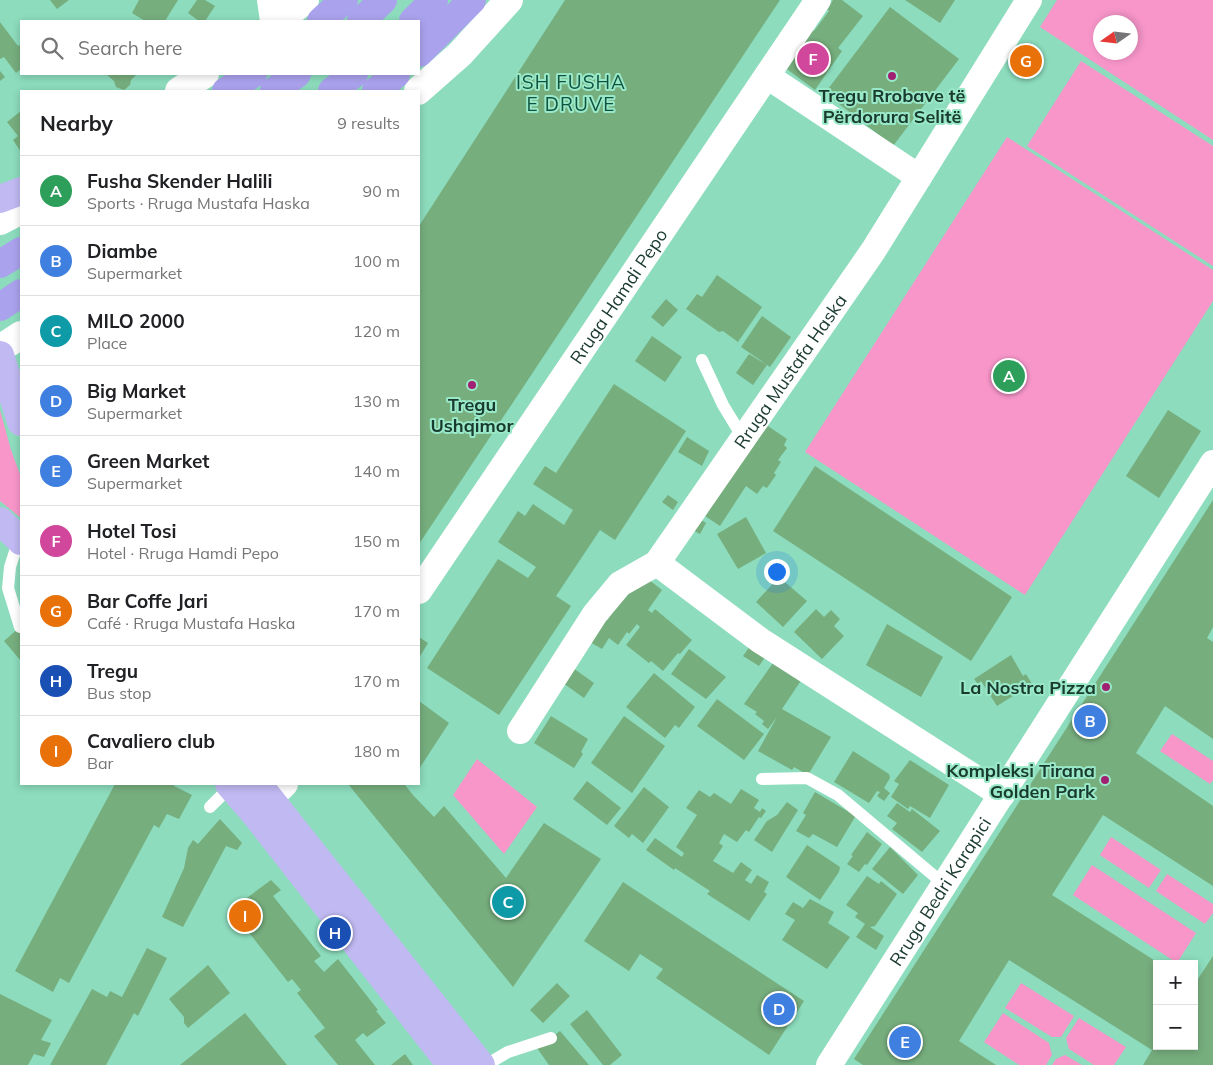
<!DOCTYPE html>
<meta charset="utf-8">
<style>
:root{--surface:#fff;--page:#f6f6f6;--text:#202124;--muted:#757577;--line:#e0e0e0;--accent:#a12071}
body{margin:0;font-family:Mulish,sans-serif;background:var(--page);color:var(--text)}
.controls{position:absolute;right:15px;bottom:15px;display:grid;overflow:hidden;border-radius:0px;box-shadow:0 2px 8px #0003}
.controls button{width:45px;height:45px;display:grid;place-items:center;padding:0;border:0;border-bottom:1px solid var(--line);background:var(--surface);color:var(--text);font:25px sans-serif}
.compass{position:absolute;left:1093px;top:15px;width:45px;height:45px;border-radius:50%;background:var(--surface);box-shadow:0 2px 8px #0003;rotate:256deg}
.you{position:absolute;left:776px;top:571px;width:18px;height:18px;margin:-12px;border:4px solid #fff;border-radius:50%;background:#1a73e8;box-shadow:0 0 0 8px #1a73e833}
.badge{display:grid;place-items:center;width:32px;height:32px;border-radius:50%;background:var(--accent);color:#fff;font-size:16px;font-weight:700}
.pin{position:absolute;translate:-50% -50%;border:2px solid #fff;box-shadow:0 1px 5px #0006}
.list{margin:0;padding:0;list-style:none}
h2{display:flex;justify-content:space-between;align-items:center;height:65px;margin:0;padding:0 20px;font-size:21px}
h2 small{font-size:16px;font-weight:400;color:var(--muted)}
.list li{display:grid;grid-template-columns:32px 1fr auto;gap:15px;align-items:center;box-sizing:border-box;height:70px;padding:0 20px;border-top:1px solid var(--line)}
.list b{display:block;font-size:19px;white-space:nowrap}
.list p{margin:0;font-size:16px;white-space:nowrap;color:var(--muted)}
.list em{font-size:16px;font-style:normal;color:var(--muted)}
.icon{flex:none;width:28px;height:28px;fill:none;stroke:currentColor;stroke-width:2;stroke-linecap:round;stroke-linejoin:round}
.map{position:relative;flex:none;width:1213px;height:1065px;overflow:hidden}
.search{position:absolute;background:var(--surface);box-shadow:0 2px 8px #0003;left:20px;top:20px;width:400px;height:55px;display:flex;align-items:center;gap:12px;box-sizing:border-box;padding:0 18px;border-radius:0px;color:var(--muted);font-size:19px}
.panel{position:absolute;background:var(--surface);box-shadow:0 2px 8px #0003;left:20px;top:90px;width:400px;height:695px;border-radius:0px}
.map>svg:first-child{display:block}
</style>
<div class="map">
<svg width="1213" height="1065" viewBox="0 0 1213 1065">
<rect width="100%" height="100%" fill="#8cdcbd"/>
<!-- green -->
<path fill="#f896ca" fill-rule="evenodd" d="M1057,0H1213V140L1040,27ZM1100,22H1130V52H1100Z
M1081,61L1213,146V266L1027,146Z
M1007,137L1213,270V301L1025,595L805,452Z
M0,410L11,450L21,477V518L0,501Z
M1172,734L1213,761V780L1210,784L1160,751Z
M477,759L537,807L504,854L453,795Z
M1111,837L1161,870L1149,888L1100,855Z
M1092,865L1196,933L1177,963L1073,895Z
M1167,874L1213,904V913L1205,924L1156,891Z
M1021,983L1074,1016L1061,1037H1052L1005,1008Z
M1003,1013L1049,1043L1052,1055L1046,1065H1019L984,1042Z
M1079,1018L1126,1047L1114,1065H1094L1069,1049L1066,1038Z
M1065,1055L1082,1065H1052L1056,1059Z"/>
<!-- building -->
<path fill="#77ae7e" d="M50,0H69L57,9Z
M139,0H178L165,21H145L132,13Z
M197,0H205L215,6L205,21H199L188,13Z
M565,0H780L419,544V226Z
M833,0H842L863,16L838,48L842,51L815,90L784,67L811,29L814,31L829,11L827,9Z
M905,0H955L940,23Z
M890,7L959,59L893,146L825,93Z
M0,22L18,46L21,44V69L16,73L4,57L0,59Z
M0,71L5,77L0,81Z
M106,74H137L131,80L130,85L124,90L116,87L114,81Z
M21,111V152L13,140L18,136L7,122Z
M717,275L762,307L738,342L723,331L719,332L686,309L697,294L702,297Z
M666,299L678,310L663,327L651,317Z
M762,316L791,337L770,367L741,347Z
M652,336L682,357L665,382L635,361Z
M749,354L767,365L753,385L736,373Z
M614,384L686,431L615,540L600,530L556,596L571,606L499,715L427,668L498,559L528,578L536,567L498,542L518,511L525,516L533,504L564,525L573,510L533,484L545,466L556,473Z
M1168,410L1201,431L1159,498L1126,476Z
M765,424L787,439L784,445L787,448L778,460L781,462L774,473L776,475L767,488L763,486L757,494L746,486L720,526L705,516Z
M687,437L709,451L702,466L678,452Z
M815,466L1012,597L971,661L773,531Z
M668,495L678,502L673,510L662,502Z
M1213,500V627L1207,638L1213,642V739L1165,706L1136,753L1213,806V886L1103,815L1052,895L1157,962V1046H1194V985L1213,956V1065H1143L1152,1050L1009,960L959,1041L996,1065H863L854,1059Z
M746,517L766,553L738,569L717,534Z
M698,518L706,523L700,534L691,529Z
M779,577L807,601L783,627L756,602Z
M637,580H649L662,590L648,610L652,613L655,609L692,640L680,654L678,653L663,671L651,661L649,663L626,645L640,627L637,624L629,634L627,632L618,645L609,638L602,649L588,641L601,616L607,620L609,618L604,615Z
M816,609L824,617L831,610L840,619L834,626L844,636L822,659L794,632Z
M887,624L943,657L921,697L866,665Z
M21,626V661L4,641Z
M419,637L428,643L419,658Z
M753,642L768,653L759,666L743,656Z
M689,649L726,677L706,699L671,674Z
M1011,655L1023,676L1026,674L1032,684L997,706L981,681L978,684L974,679Z
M773,663L802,679L782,709L831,737L808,775L794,767L792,770L758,751L777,717L768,729L762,724L764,721L755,714L757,712L744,704Z
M573,668L594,683L584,698L563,683Z
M654,673L695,707L679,728L675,725L665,738L626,707Z
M717,699L764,734L744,760L697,726Z
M419,701L449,723L419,769Z
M551,716L588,739L581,752L583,754L574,768L534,743Z
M624,716L665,746L632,793L591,763Z
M853,751L889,774L890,778L884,788L890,793L884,801L877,796L880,792L877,791L869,803L834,782Z
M910,760L949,785L930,818L910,806L908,809L891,797L899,784L894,781Z
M587,781L621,808L607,825L573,799Z
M115,784H175L174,786L192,795L179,819L167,814L159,828L154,825L69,983L60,978L53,992L15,971Z
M348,784H406L405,785L413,795L434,817L444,806L506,878L544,823L601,859L513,987Z
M644,787L669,807L643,843L632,834L629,838L614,826Z
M741,789L759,800L754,808L760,812L762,808L766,811L761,818L759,817L749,832L746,830L737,842L724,834L719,843L723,846L713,861L733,873L741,862L752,870L745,880L751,884L757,875L769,882L764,892L767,894L749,921L707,894L710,891L675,868L674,870L646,850L655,838L682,857L684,853L676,847L697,815L686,808L699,790L710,797L714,793L731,804Z
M815,792L854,815L855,817L837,847L813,834L809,838L796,831L806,815L803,813Z
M787,802L798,810L772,852L754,840L767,821L777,815Z
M897,803L910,812L912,809L940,831L922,852L892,829L897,823L887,816Z
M220,819L242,843L237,850L226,846L183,927L162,917L184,868L188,848L193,840L198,844Z
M867,832L882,844L867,865L865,864L859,872L847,864L853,856L851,855Z
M807,845L840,867L839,872L820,900L786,877Z
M890,847L918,875L903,894L872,869Z
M867,876L879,884L881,881L897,894L875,926L870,927L884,936L876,950L856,937L865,924L855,917L858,913L846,905Z
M271,880L281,890L273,896L321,956L314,961L324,972L338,959L378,1010L376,1011L386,1023L367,1037L363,1033L355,1040L375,1065H338L314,1036L325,1028L297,993L301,990L292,979L288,982L239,920L247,913L240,903Z
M623,882L804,1001L769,1055L656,978L663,969L640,954L629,971L584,941Z
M810,899L834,912L828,923L850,937L827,969L782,940L795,920L785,914L793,902L803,908Z
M147,948L167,958L138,1016L134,1013L106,1065H50L92,989L107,997L110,991L122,997Z
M208,965L230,993L188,1028L184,1023V1017L169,999Z
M557,983L570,996L543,1023L530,1010Z
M0,994L52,1020L41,1040L51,1043L44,1057L34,1054L28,1065H0Z
M587,1010L622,1055L610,1065H603L570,1024Z
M245,1013L287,1065H180Z
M560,1031L589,1065H549L537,1048Z
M405,1054L413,1065H391Z"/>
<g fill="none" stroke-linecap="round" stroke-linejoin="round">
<!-- service -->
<path stroke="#fff" stroke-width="12" d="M702,360L723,405L743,438
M19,539L10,567L8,588L20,627
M762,779L807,778L838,795L945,885
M210,807L231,786
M486,1065L508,1052L551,1038"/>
<!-- minor -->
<g stroke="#fff" stroke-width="26">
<path d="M270,0L273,21"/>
<path d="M767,76L919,177"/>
<path d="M657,563L761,641L1002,795"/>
<path id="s1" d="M419,591L818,0"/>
<path id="s2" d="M520,731L595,614L620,584L657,563L873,251L1029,0"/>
<path d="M270,799L285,784"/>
<path id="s3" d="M829,1065L1213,463"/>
</g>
<!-- secondary -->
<path stroke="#fff" stroke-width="28" d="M279,21L305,0
M179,91L205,74
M418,91L460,54L509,0
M0,221L21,210
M1,348L21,335"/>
<!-- primary -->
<path stroke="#c0b9f2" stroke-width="28" d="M0,199L21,191
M0,355L21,422
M0,521L21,541
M229,784L255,814L451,1065
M258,784L481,1065"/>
<!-- trunk -->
<path stroke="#aba2ee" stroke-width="28" d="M321,21L344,0
M361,21L383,0
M413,21L434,0
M419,53L472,0
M226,91L253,74
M274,91L297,74
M332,91L354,74
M376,91L396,74
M0,264L21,251
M0,307L21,293"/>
</g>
<!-- markers -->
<g fill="#a12071" stroke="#99e9c9" stroke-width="2">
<circle cx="892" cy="76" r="5"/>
<circle cx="472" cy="385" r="5"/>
<circle cx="1106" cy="687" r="5"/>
<circle cx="1105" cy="780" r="5"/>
</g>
<g text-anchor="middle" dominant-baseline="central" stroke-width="4" stroke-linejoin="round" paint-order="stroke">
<!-- poi labels -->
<g font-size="18" font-weight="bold" fill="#193a2e" stroke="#99e9c9">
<text x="892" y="95">Tregu Rrobave të<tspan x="892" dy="21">Përdorura Selitë</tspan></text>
<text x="472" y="404">Tregu<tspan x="472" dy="21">Ushqimor</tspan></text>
<text x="1096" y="687" text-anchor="end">La Nostra Pizza</text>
<text x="1095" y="770" text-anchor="end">Kompleksi Tirana<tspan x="1095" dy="21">Golden Park</tspan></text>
</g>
<!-- street labels -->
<g font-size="18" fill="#193a2e" stroke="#99e9c9">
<text stroke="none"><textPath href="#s1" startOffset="356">Rruga Hamdi Pepo</textPath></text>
<text stroke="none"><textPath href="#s2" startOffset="454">Rruga Mustafa Haska</textPath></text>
<text stroke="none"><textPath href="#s3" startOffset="206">Rruga Bedri Karapici</textPath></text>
</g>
<!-- neighbourhood labels -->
<g font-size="19" letter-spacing="1" fill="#10523e" stroke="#99e9c9">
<text x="571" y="82">ISH FUSHA<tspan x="571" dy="22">E DRUVE</tspan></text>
</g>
</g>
</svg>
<div class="controls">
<button>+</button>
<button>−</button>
</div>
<svg class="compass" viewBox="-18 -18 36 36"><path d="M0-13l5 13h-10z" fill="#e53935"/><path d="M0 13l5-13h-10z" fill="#757577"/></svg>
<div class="you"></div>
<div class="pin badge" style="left:1009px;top:376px;background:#2e9e5b">A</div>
<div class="pin badge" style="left:1090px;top:721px;background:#3f7fe0">B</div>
<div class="pin badge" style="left:508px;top:902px;background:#0f9aa8">C</div>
<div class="pin badge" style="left:779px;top:1009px;background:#3f7fe0">D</div>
<div class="pin badge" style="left:905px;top:1042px;background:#3f7fe0">E</div>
<div class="pin badge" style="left:813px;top:59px;background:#d1479c">F</div>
<div class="pin badge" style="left:1026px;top:61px;background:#e8710a">G</div>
<div class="pin badge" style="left:335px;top:933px;background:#1a4fb4">H</div>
<div class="pin badge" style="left:245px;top:916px;background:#e8710a">I</div>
<div class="search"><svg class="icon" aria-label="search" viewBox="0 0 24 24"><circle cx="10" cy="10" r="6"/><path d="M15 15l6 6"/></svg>Search here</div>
<section class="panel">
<h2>Nearby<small>9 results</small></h2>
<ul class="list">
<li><span class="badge" style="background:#2e9e5b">A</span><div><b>Fusha Skender Halili</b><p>Sports · Rruga Mustafa Haska</p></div><em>90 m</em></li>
<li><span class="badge" style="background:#3f7fe0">B</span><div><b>Diambe</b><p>Supermarket</p></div><em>100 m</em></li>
<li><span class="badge" style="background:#0f9aa8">C</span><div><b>MILO 2000</b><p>Place</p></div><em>120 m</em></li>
<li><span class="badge" style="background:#3f7fe0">D</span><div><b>Big Market</b><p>Supermarket</p></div><em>130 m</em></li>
<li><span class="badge" style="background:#3f7fe0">E</span><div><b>Green Market</b><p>Supermarket</p></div><em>140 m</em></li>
<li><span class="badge" style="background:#d1479c">F</span><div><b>Hotel Tosi</b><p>Hotel · Rruga Hamdi Pepo</p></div><em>150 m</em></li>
<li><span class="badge" style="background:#e8710a">G</span><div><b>Bar Coffe Jari</b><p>Café · Rruga Mustafa Haska</p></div><em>170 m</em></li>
<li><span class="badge" style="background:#1a4fb4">H</span><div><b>Tregu</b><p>Bus stop</p></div><em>170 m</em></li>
<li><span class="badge" style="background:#e8710a">I</span><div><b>Cavaliero club</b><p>Bar</p></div><em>180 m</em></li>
</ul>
</section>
</div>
